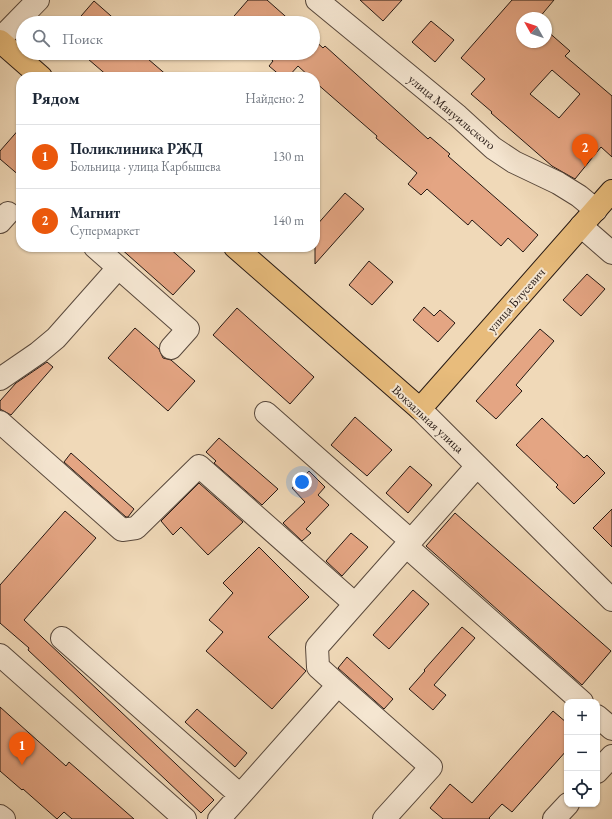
<!DOCTYPE html>
<html lang="ru">
<meta charset="utf-8">
<style>
:root{--surface:#fff;--page:#f6f6f7;--text:#1f2937;--muted:#747a83;--line:#e0e1e3;--accent:#ea580c}
body{margin:0;font-family:"EB Garamond",serif;background:var(--page);color:var(--text)}
.controls{position:absolute;right:12px;bottom:12px;display:grid;overflow:hidden;border-radius:8px;box-shadow:0 1px 3px #0004}
.controls button{width:36px;height:36px;display:grid;place-items:center;padding:0;border:0;border-bottom:1px solid var(--line);background:var(--surface);color:var(--text);font:20px sans-serif}
.compass{position:absolute;left:516px;top:12px;width:36px;height:36px;border-radius:50%;background:var(--surface);box-shadow:0 1px 3px #0004;rotate:310deg}
.you{position:absolute;left:302px;top:482px;width:14px;height:14px;margin:-10px;border:3px solid #fff;border-radius:50%;background:#1a73e8;box-shadow:0 0 0 6px #1a73e833}
.badge{display:grid;place-items:center;width:26px;height:26px;border-radius:50%;background:var(--accent);color:#fff;font-size:13px;font-weight:700}
.pin{position:absolute;translate:-50% -33px;filter:drop-shadow(0 1px 2px #0008)}
.pin::after{content:'';position:absolute;top:21px;width:14px;height:12px;background:inherit;clip-path:polygon(0 0,100% 0,50% 100%)}
.list{margin:0;padding:0;list-style:none}
h2{display:flex;justify-content:space-between;align-items:center;height:52px;margin:0;padding:0 16px;font-size:17px}
h2 small{font-size:13px;font-weight:400;color:var(--muted)}
.list li{display:grid;grid-template-columns:26px 1fr auto;gap:12px;align-items:center;box-sizing:border-box;height:64px;padding:0 16px;border-top:1px solid var(--line)}
.list b{display:block;font-size:15px;white-space:nowrap}
.list p{margin:0;font-size:13px;white-space:nowrap;color:var(--muted)}
.list em{font-size:13px;font-style:normal;color:var(--muted)}
.icon{flex:none;width:22px;height:22px;fill:none;stroke:currentColor;stroke-width:2;stroke-linecap:round;stroke-linejoin:round}
.map{position:relative;flex:none;width:612px;height:819px;overflow:hidden}
.search{position:absolute;background:var(--surface);box-shadow:0 1px 3px #0004;left:16px;top:16px;width:304px;height:44px;display:flex;align-items:center;gap:10px;box-sizing:border-box;padding:0 14px;border-radius:22px;color:var(--muted);font-size:15px}
.panel{position:absolute;background:var(--surface);box-shadow:0 1px 3px #0004;left:16px;top:72px;width:304px;height:180px;border-radius:16px}
.map>svg:first-child{display:block}
</style>
<div class="map">
<svg width="612" height="819" viewBox="0 0 612 819">
<rect width="100%" height="100%" fill="#f0d9b8"/>
<filter id="stains"><feTurbulence type="fractalNoise" baseFrequency=".005" numOctaves="4"/><feColorMatrix values="0 0 0 0 .2 0 0 0 0 .09 0 0 0 0 .02 0 0 0 .5 -.17"/></filter>
<radialGradient id="worn" r=".72"><stop offset=".6" stop-color="#630" stop-opacity="0"/><stop offset="1" stop-color="#630" stop-opacity=".3"/></radialGradient>
<!-- building -->
<path fill="#e4a583" stroke="#251813" fill-rule="evenodd" d="M248,0H267L293,23H228Z
M360,0H402L383,21Z
M512,0H554L539,18H522V42H546V30L570,51L565,56L612,96V157L601,147L575,179L552,166L491,113L492,112L471,94L485,79L461,58ZM552,70L580,94L559,118L530,94Z
M94,1L119,23H75Z
M431,21L454,40L435,62L412,42Z
M313,39L323,48L325,46L428,139L430,137L450,154L448,156L538,235L523,252L508,238L501,246L472,220L468,225L427,189L421,195L408,184L417,173L376,138L377,136L315,82V77H310L298,66L288,77H282L269,66L273,61L264,53H313Z
M81,53H141L169,77H109Z
M21,127V177L0,159V151Z
M345,193L364,209L315,264V227Z
M119,247H168L195,271L173,295Z
M369,261L393,282L372,305L349,285Z
M587,274L605,289L581,316L563,300Z
M424,307L434,316L440,310L455,323L438,342L413,320Z
M237,308L314,377L290,404L213,335Z
M135,328L159,349L163,358L171,360L195,381L168,411L108,358Z
M540,329L554,341L516,385L522,391L496,419L476,401Z
M47,362L53,367L11,415L0,409V401L16,383Z
M355,417L392,450L367,476L331,445Z
M542,418L584,458L587,455L605,473L574,504L556,487L558,485L516,445Z
M219,438L278,489L262,505L214,463L216,461L206,452Z
M71,453L134,509L128,517H126L64,462Z
M410,466L432,485L408,513L386,493Z
M309,471L325,487L318,495L329,505L306,529L311,533L302,541L283,523L305,502L292,488Z
M199,483L243,522L208,555L181,527L173,535L161,521Z
M612,509V547L593,528Z
M65,511L96,538L24,620L214,800L201,813L28,650L29,648L0,623V585Z
M455,513L611,651L582,685L426,546Z
M351,533L368,547L342,576L326,561Z
M259,547L309,597L268,637L306,671L272,709L206,651L223,632L209,620L233,593L223,583Z
M413,590L429,604L389,649L373,635Z
M462,627L475,638L434,685L446,695L433,710L409,689L425,671L424,670Z
M347,657L393,699L384,709L338,668Z
M0,707L66,766L69,762L134,819H72L64,812L57,819L23,789L22,790L0,771Z
M197,709L247,753L235,767L185,722Z
M553,711L567,723V750L512,812L502,804L489,818L490,819H443L430,808L450,784L472,803Z"/>
<g fill="none" stroke-linecap="round" stroke-linejoin="round">
<defs>
<path id="minor" d="M317,0L458,116L493,148L514,162L558,183L579,196L596,210
M0,39L38,0
M0,222L8,213
M581,226L612,253
M95,247L188,329L171,348
M0,379L38,353L56,338L118,268
M420,409L612,600
M266,413L411,541
M0,422L122,530L136,528L199,466L355,604
M406,546L582,702
M62,638L240,795
M0,655L185,819
M338,685L318,667L317,647L477,466
M597,716L612,729
M597,772L612,756
M0,816L4,819
M219,819L338,685L431,767L384,819
M554,819L568,804"/>
<path id="major" d="M0,41L41,77
M235,247L420,409L612,191"/>
</defs>
<!-- minor casing -->
<use href="#minor" stroke="#58483c" stroke-width="24"/>
<!-- major casing -->
<use href="#major" stroke="#251813" stroke-width="24"/>
<!-- minor -->
<use href="#minor" stroke="#f5e6d1" stroke-width="22"/>
<!-- major -->
<use href="#major" stroke="#e8bc7c" stroke-width="22"/>
</g>
<g text-anchor="middle" dominant-baseline="central" stroke-width="4" stroke-linejoin="round" paint-order="stroke">
<!-- street labels -->
<g font-size="13" fill="#251813" stroke="#f5e6d1">
<text transform="translate(452 112) rotate(40)">улица Мануильского</text>
<text transform="translate(516 300) rotate(-49)">улица Блусевич</text>
<text transform="translate(428 419) rotate(43)">Вокзальная улица</text>
</g>
</g>
<rect width="100%" height="100%" filter="url(#stains)"/>
<rect width="100%" height="100%" fill="url(#worn)"/>
</svg>
<div class="controls">
<button>+</button>
<button>−</button>
<button><svg class="icon" aria-label="locate" viewBox="0 0 24 24"><circle cx="12" cy="12" r="6"/><path d="M12 2v4M12 18v4M2 12h4M18 12h4"/></svg></button>
</div>
<svg class="compass" viewBox="-18 -18 36 36"><path d="M0-13l5 13h-10z" fill="#e53935"/><path d="M0 13l5-13h-10z" fill="#747a83"/></svg>
<div class="you"></div>
<div class="pin badge" style="left:22px;top:765px">1</div>
<div class="pin badge" style="left:585px;top:167px">2</div>
<div class="search"><svg class="icon" aria-label="search" viewBox="0 0 24 24"><circle cx="10" cy="10" r="6"/><path d="M15 15l6 6"/></svg>Поиск</div>
<section class="panel">
<h2>Рядом<small>Найдено: 2</small></h2>
<ul class="list">
<li><span class="badge">1</span><div><b>Поликлиника РЖД</b><p>Больница · улица Карбышева</p></div><em>130 m</em></li>
<li><span class="badge">2</span><div><b>Магнит</b><p>Супермаркет</p></div><em>140 m</em></li>
</ul>
</section>
</div>
